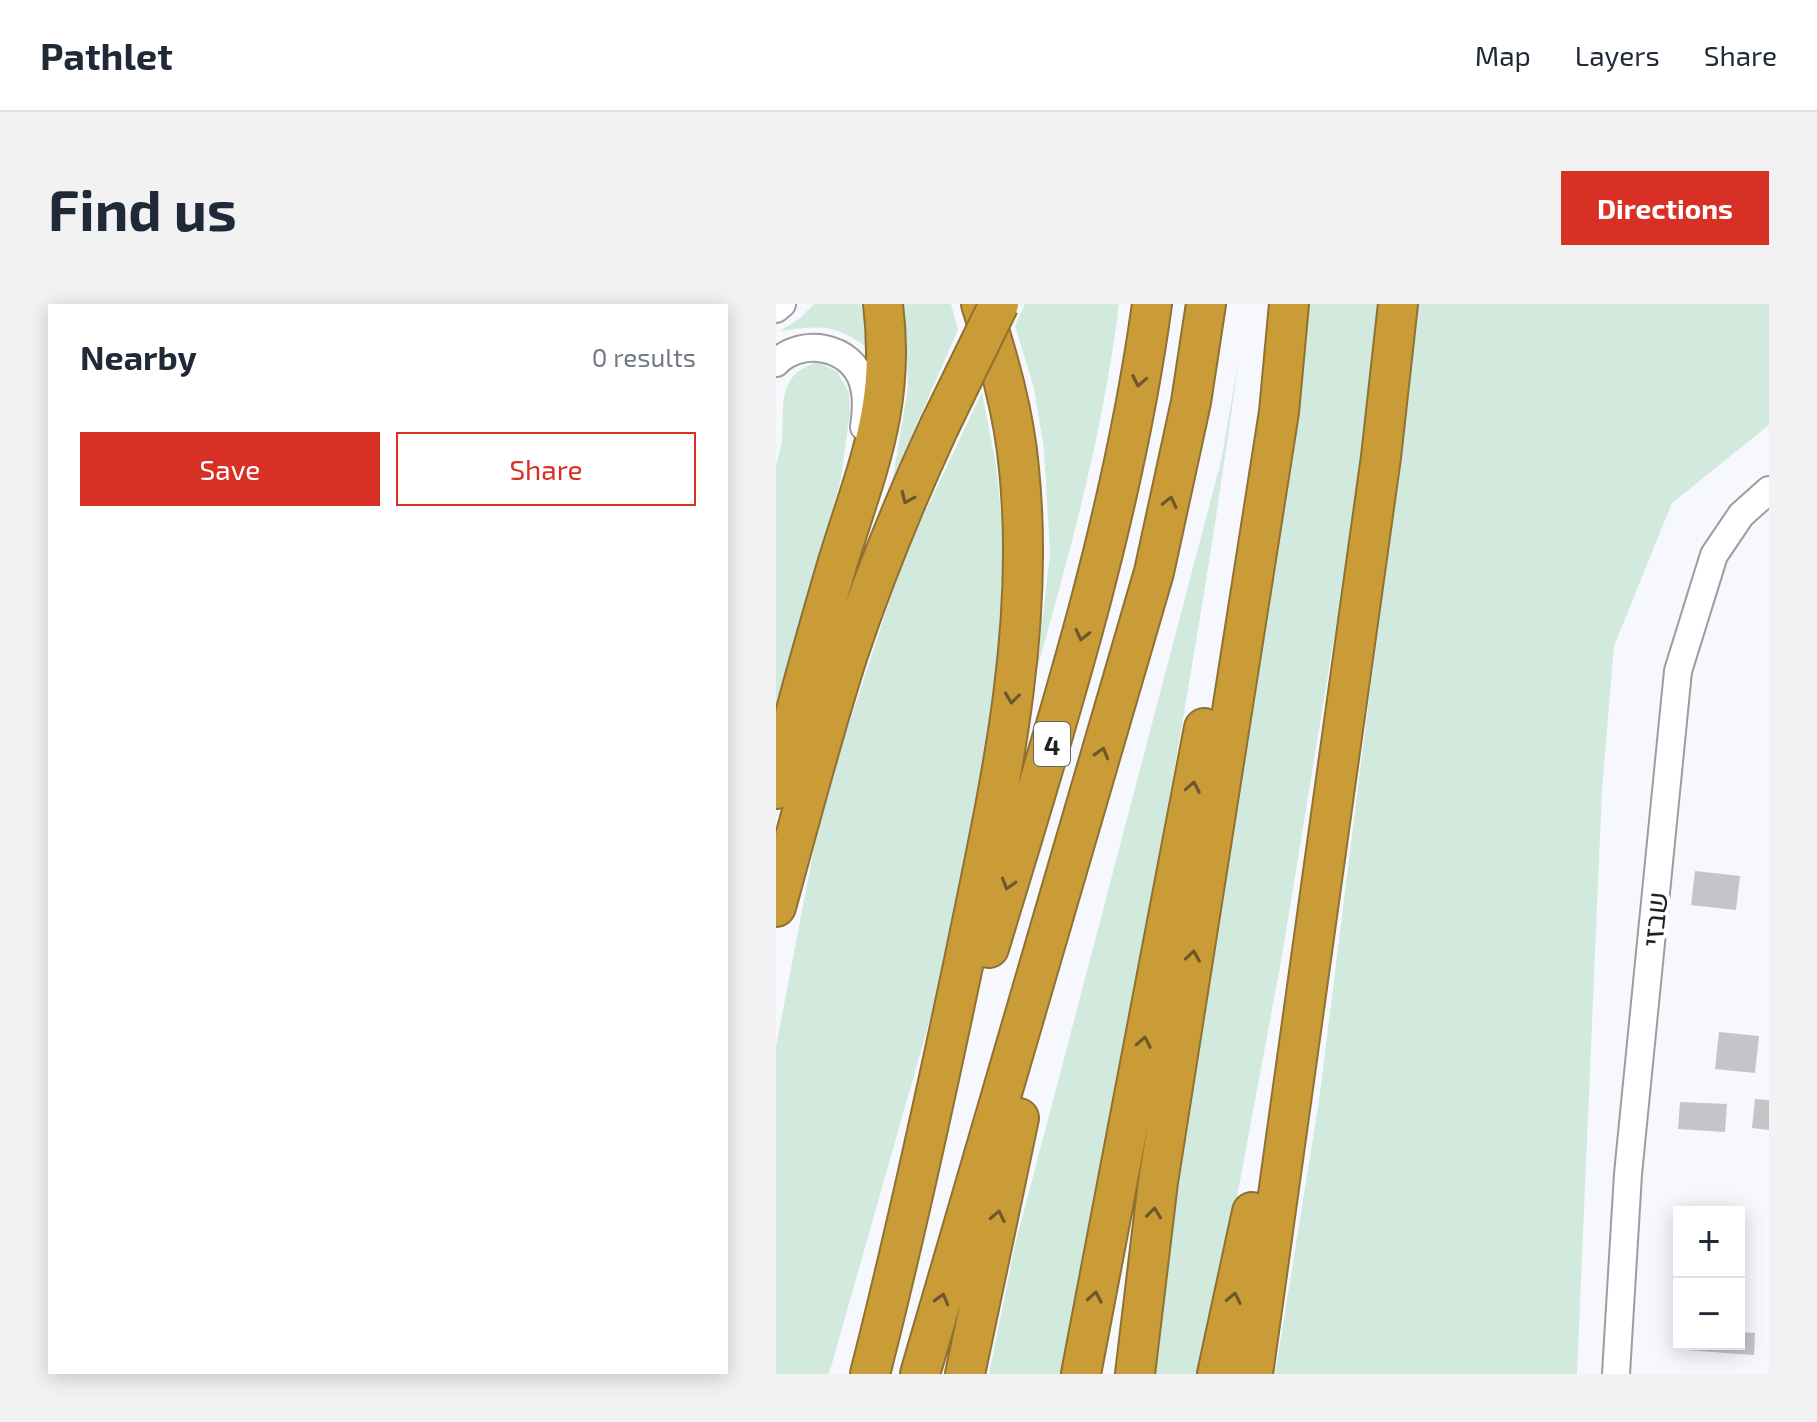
<!DOCTYPE html>
<meta charset="utf-8">
<style>
:root{--surface:#fff;--page:#f2f2f3;--text:#1f2937;--muted:#747a83;--line:#e0e1e3;--accent:#d93025}
body{margin:0;font-family:"Exo 2",Heebo,sans-serif;background:var(--page);color:var(--text)}
.controls{position:absolute;right:24px;bottom:24px;display:grid;overflow:hidden;border-radius:0px;box-shadow:0 4px 20px #0003}
.controls button{width:72px;height:72px;display:grid;place-items:center;padding:0;border:0;border-bottom:2px solid var(--line);background:var(--surface);color:var(--text);font:40px sans-serif}
.list{margin:0;padding:0;list-style:none}
h2{display:flex;justify-content:space-between;align-items:center;height:104px;margin:0;padding:0 32px;font-size:34px}
h2 small{font-size:26px;font-weight:400;color:var(--muted)}
.actions{display:flex;gap:16px;padding:24px 32px}
.actions a{flex:1;padding:18px 0;border:2px solid var(--accent);border-radius:0px;text-align:center;font-size:28px;color:var(--accent)}
.actions .main{background:var(--accent);color:#fff}
.map{position:relative;flex:none;width:993px;height:1070px;overflow:hidden;border-radius:0px}
header{display:flex;align-items:center;gap:48px;box-sizing:border-box;height:112px;padding:0 40px;background:var(--surface);border-bottom:2px solid var(--line)}
header strong{font-size:38px}
nav{display:flex;gap:44px;margin-inline-start:auto;font-size:28px}
.intro{display:flex;align-items:center;justify-content:space-between;box-sizing:border-box;height:192px;padding:0 48px}
h1{margin:0;font-size:56px}
.button{padding:20px 36px;border-radius:0px;background:var(--accent);color:#fff;font-size:28px;font-weight:700}
main{display:flex;gap:48px;padding:0 48px}
aside{flex:1;background:var(--surface);border-radius:0px;box-shadow:0 4px 20px #0003}
.map>svg:first-child{display:block}
</style>
<header>
<strong>Pathlet</strong>
<nav><a>Map</a><a>Layers</a><a>Share</a></nav>
</header>
<div class="intro"><h1>Find us</h1><a class="button">Directions</a></div>
<main>
<aside>
<h2>Nearby<small>0 results</small></h2>
<ul class="list">
</ul>
<div class="actions"><a class="main">Save</a><a>Share</a></div>
</aside>
<div class="map">
<svg width="993" height="1070" viewBox="0 0 993 1070">
<rect width="100%" height="100%" fill="#f7f8fd"/>
<!-- green -->
<path fill="#d2eadd" d="M38,0H85L92,44C56,19 46,22 4,27L24,14Z
M129,0H175L182,26L138,126L114,192L132,83Z
M249,0H343C328,124 295,245 261,365L274,248L268,146L258,84L239,22Z
M529,0H603L577,218L506,652L453,936L422,1070H375L397,885L467,463L519,102Z
M642,0H993V121L896,199L838,342L826,486L801,1070H499L543,797Z
M463,54C417,395 349,732 285,1070H213L239,941L445,157Z
M42,58L61,68L73,88L74,108L65,174L0,418V161C2,153 5,144 6,136C9,99 0,71 42,58Z
M206,88L220,161L231,267L220,381L209,460L168,666L53,1070H0V743L46,502L128,253Z"/>
<!-- building -->
<path fill="#c4c4c9" d="M919,567L964,572L960,606L915,601Z
M943,728L983,732L979,769L939,765Z
M979,795L993,796V826L976,824Z
M904,798L951,800L949,828L902,825Z
M963,1028L979,1029L978,1051L909,1046L910,1040H963Z"/>
<g fill="none" stroke-linecap="round" stroke-linejoin="round">
<defs>
<path id="minor" d="M0,5L6,0
M0,59C25,33 76,41 87,79C91,92 90,110 88,123
M840,1070L852,870L902,367L938,251L965,211L993,186"/>
<path id="highway" d="M0,485C18,410 39,336 61,261C90,166 120,103 107,0
M0,603C23,519 45,434 72,350C98,272 129,197 163,123
M213,644C277,432 346,220 376,0
M94,1070C129,933 159,795 188,657C221,495 260,331 243,165C238,108 222,54 205,0
M144,1070L378,268L415,98L430,0
M189,1070L243,814
M305,1070L428,424
M359,1070L382,878L503,108L513,0
M441,1070L476,908
M477,1070L605,153L622,0"/>
</defs>
<!-- minor casing -->
<use href="#minor" stroke="#9c9da1" stroke-width="30"/>
<!-- highway casing -->
<use href="#highway" stroke="#8f7131" stroke-width="42"/>
<!-- minor -->
<use href="#minor" stroke="#fff" stroke-width="26"/>
<!-- highway -->
<use href="#highway" stroke="#ca9c38" stroke-width="38"/>
<defs>
<path id="highway-bridge" d="M163,123L223,0"/>
</defs>
<!-- highway-bridge casing -->
<use href="#highway-bridge" stroke="#8f7131" stroke-width="42" stroke-linecap="butt"/>
<!-- highway-bridge -->
<use href="#highway-bridge" stroke="#ca9c38" stroke-width="38"/>
</g>
<!-- one-way arrows -->
<defs><path id="oneway-chevron" d="M-2-3.5L2.5 0L-2 3.5" fill="none" stroke-width="1.6" stroke-linecap="round" stroke-linejoin="round" transform="scale(2)"/></defs>
<g stroke="#6d582c">
<use href="#oneway-chevron" transform="translate(363 77) rotate(101)"/>
<use href="#oneway-chevron" transform="translate(131 194) rotate(114)"/>
<use href="#oneway-chevron" transform="translate(394 198) rotate(-77)"/>
<use href="#oneway-chevron" transform="translate(306 331) rotate(103)"/>
<use href="#oneway-chevron" transform="translate(236 394) rotate(97)"/>
<use href="#oneway-chevron" transform="translate(326 449) rotate(-74)"/>
<use href="#oneway-chevron" transform="translate(417 483) rotate(-79)"/>
<use href="#oneway-chevron" transform="translate(232 580) rotate(107)"/>
<use href="#oneway-chevron" transform="translate(417 652) rotate(-81)"/>
<use href="#oneway-chevron" transform="translate(368 738) rotate(-79)"/>
<use href="#oneway-chevron" transform="translate(378 909) rotate(-83)"/>
<use href="#oneway-chevron" transform="translate(222 912) rotate(-78)"/>
<use href="#oneway-chevron" transform="translate(319 993) rotate(-80)"/>
<use href="#oneway-chevron" transform="translate(458 994) rotate(-78)"/>
<use href="#oneway-chevron" transform="translate(166 995) rotate(-74)"/>
</g>
<g text-anchor="middle" dominant-baseline="central" stroke-width="8" stroke-linejoin="round" paint-order="stroke">
<!-- shield labels -->
<rect fill="#fff" stroke="#646465" stroke-width="2" x="258" y="418" width="36" height="44" rx="6"/>
<g font-size="26" font-weight="bold" fill="#212123">
<text x="276" y="440">4</text>
</g>
<!-- street labels -->
<g font-size="28" fill="#212123" stroke="#fff">
<text transform="translate(878 615) rotate(-84)">שבזי</text>
</g>
</g>
</svg>
<div class="controls">
<button>+</button>
<button>−</button>
</div>
</div>
</main>
